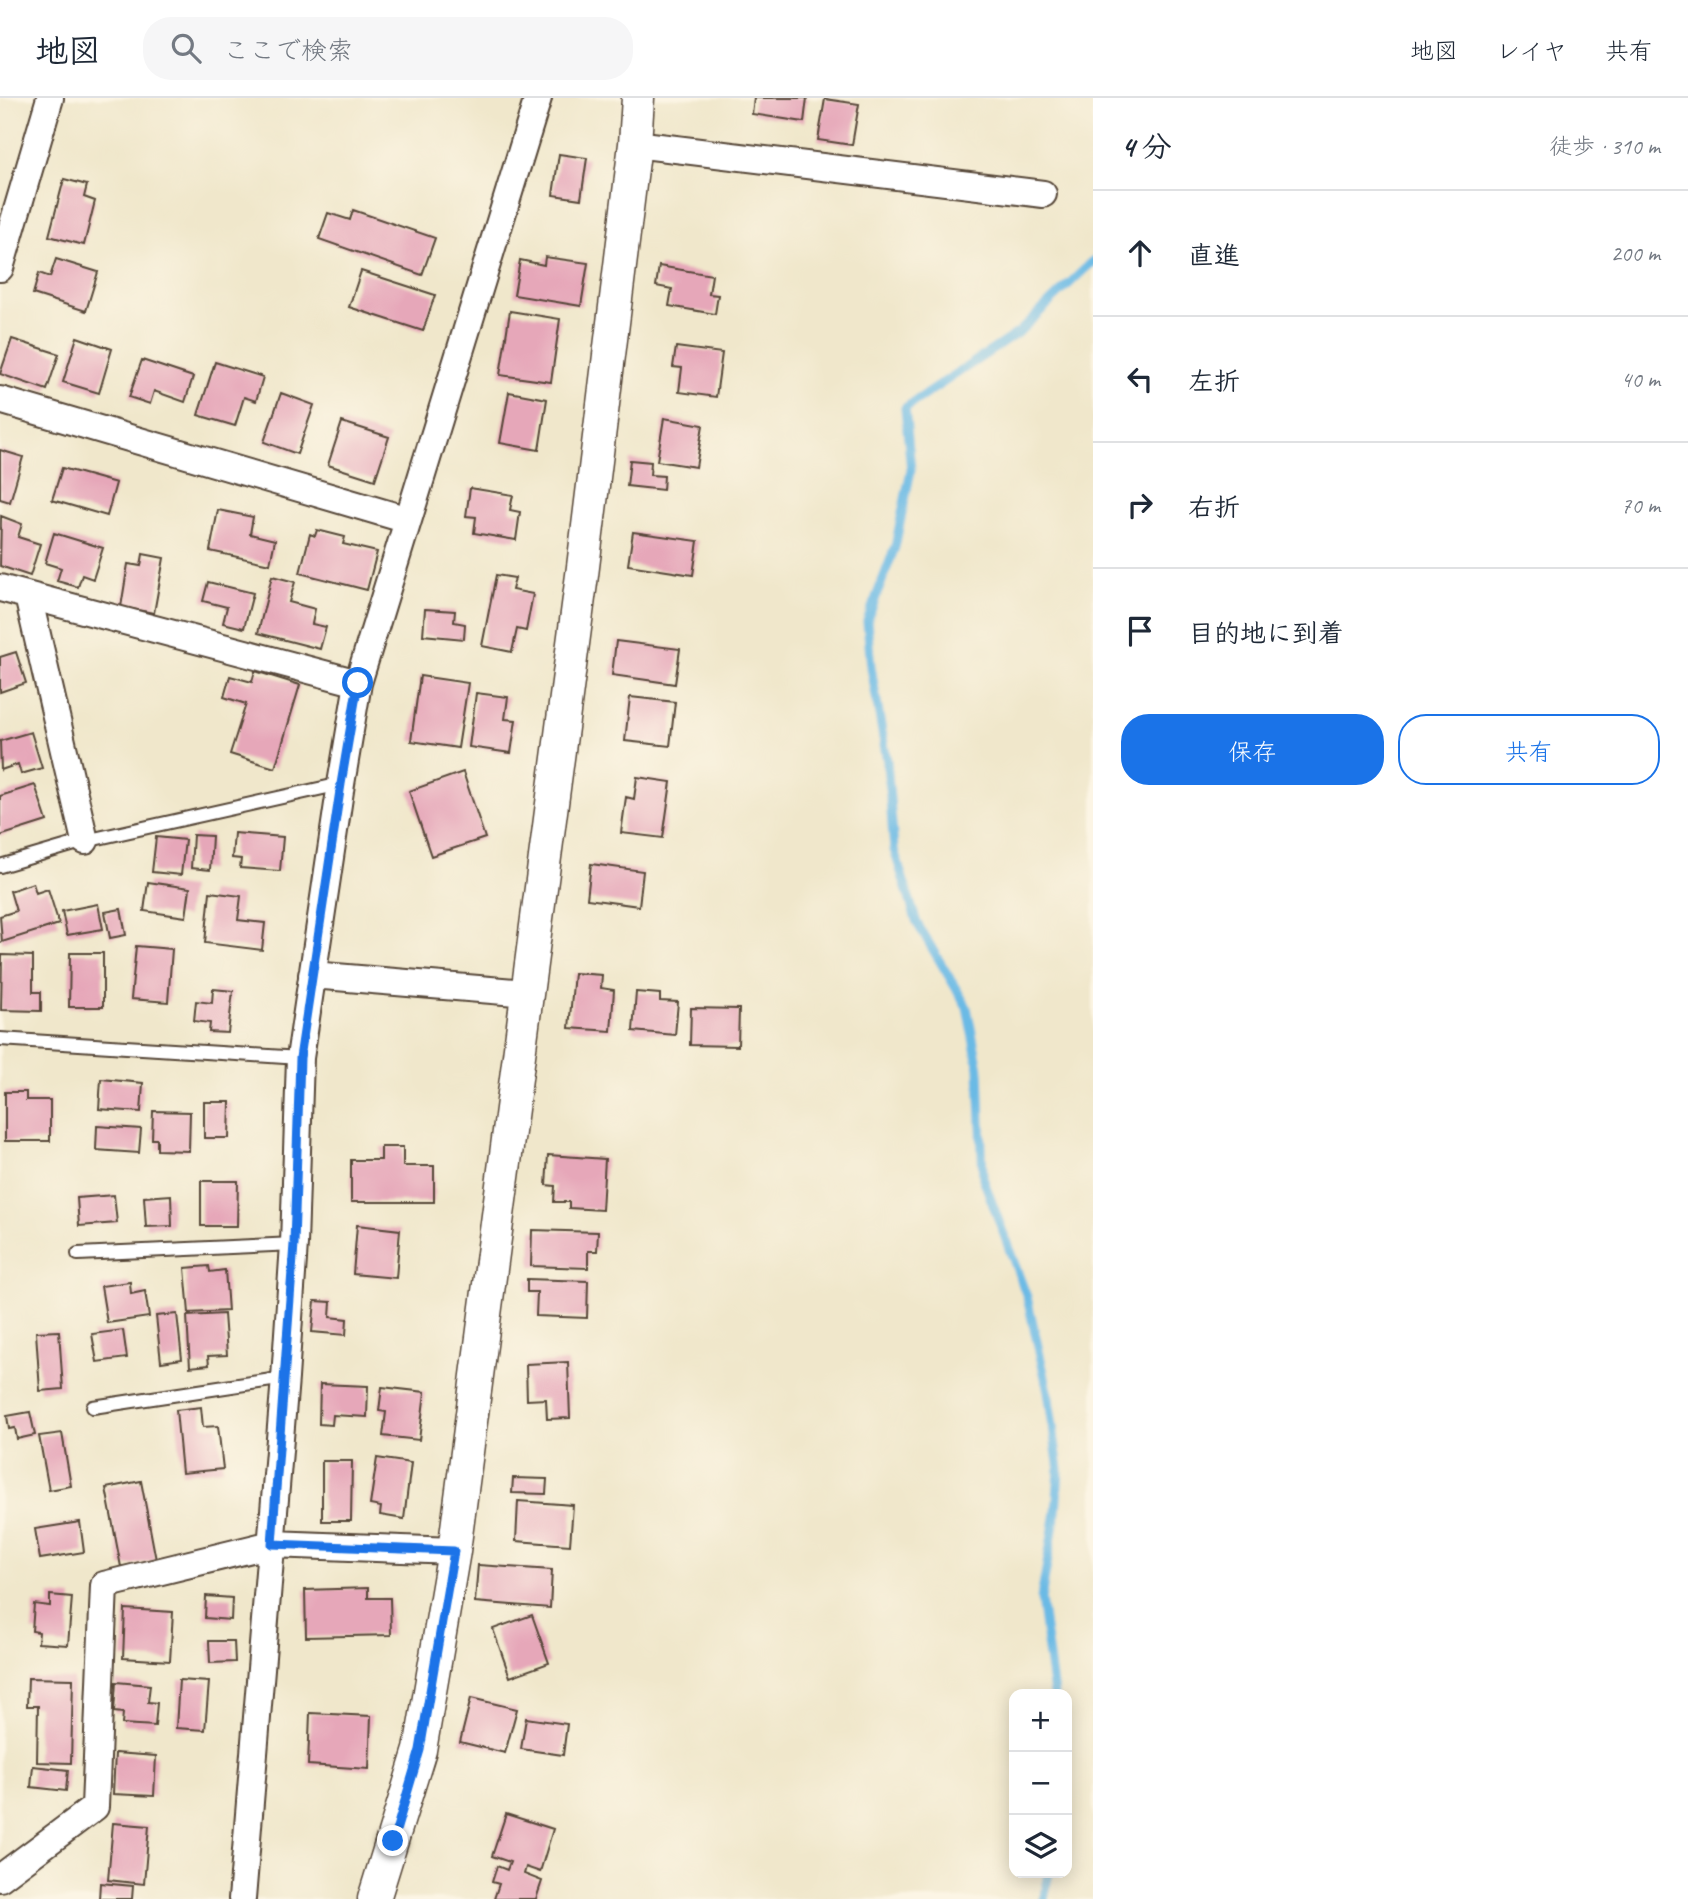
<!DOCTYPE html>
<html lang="ja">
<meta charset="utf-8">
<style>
:root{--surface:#fff;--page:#f6f6f7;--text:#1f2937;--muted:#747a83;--line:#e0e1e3;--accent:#1a73e8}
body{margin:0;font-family:Caveat,"Klee One",sans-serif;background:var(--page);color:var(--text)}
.controls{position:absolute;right:21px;bottom:21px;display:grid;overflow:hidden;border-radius:14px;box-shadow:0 4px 18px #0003}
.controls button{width:63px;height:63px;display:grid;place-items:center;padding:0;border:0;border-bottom:2px solid var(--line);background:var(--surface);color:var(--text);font:35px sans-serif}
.stop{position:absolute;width:21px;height:21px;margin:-16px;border:5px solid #1a73e8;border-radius:50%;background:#fff}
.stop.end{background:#1a73e8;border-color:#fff;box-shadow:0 2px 7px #0008}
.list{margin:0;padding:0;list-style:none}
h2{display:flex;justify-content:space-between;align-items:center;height:91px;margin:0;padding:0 28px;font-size:30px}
h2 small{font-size:23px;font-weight:400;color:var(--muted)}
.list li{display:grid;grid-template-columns:46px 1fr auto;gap:21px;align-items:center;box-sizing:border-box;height:126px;padding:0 28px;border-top:2px solid var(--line)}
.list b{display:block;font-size:26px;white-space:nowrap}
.list em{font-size:23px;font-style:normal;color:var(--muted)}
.actions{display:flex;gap:14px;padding:21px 28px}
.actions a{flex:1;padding:16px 0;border:2px solid var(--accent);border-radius:28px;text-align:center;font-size:24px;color:var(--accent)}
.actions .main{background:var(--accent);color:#fff}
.icon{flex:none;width:38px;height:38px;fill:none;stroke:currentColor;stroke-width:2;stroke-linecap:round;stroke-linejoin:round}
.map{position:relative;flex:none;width:1093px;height:1801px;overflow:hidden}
header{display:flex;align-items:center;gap:42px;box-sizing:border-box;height:98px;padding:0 35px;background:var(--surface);border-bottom:2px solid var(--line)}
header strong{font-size:33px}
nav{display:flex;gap:38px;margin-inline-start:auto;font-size:24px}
.search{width:490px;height:63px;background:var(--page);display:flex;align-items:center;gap:18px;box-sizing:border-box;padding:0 24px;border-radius:28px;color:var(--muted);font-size:26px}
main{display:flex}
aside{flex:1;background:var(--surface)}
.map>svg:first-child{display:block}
</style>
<header>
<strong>地図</strong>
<div class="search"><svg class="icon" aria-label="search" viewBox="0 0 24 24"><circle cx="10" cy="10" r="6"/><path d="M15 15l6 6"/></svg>ここで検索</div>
<nav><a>地図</a><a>レイヤ</a><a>共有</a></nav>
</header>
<main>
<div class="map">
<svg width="1093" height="1801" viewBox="0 0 1093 1801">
<rect width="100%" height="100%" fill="#fcf5e5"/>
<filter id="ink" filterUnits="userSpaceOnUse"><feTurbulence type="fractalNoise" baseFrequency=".0143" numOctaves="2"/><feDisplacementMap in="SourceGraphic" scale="14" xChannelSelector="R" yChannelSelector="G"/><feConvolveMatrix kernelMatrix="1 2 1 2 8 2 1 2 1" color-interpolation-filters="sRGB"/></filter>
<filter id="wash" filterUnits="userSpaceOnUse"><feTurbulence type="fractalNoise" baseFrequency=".00686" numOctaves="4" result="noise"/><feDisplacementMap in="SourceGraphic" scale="28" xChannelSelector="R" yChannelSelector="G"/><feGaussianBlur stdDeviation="1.57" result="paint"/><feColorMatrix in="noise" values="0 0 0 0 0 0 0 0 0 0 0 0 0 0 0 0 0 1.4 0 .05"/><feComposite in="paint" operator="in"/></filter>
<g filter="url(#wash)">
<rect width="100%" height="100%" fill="#f0e7cb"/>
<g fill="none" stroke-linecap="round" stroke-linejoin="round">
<!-- stream -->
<path stroke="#6abae5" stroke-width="9" d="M1054,1596L1041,1501L1056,1414L1059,1372L1048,1293L1027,1199L983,1080L979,971L967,909L917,825L894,752L887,663L871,569L867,523L895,449L911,372L905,310L1019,234L1093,163
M1044,1801L1049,1775"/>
</g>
<g id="blocks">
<!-- building -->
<path fill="#e6a7b9" d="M754,0H807L804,24L752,16Z
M825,1L859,6L852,47L818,42Z
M559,56L587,60L581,101L553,97Z
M64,81L87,87L84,99L95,103L84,147L49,138Z
M353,112L435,140L422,177L319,141L328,115L350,122Z
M545,159L588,165L581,208L514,197L520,162L544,167Z
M56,161L98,174L86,213L33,196L39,175L50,179Z
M659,168L712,177L709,196L718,197L715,216L669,208L672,191L656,188Z
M361,173L435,197L423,233L349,209Z
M510,213L560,221L551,284L500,277Z
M77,239L112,251L99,295L63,284Z
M12,241L59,256L47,292L0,276Z
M676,249L722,255L716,299L679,294L682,270L673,269Z
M142,262L193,279L185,304L154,293L150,306L129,299Z
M215,264L263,279L256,303L244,299L235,328L198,317Z
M509,294L547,301L539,352L500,345Z
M281,295L314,307L297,356L264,344Z
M664,320L703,327L696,369L657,363Z
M342,324L389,339L375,382L328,367Z
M0,352L23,359L10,404L0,401Z
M630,362L651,364L650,377L664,378L663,392L627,388Z
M62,370L116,385L107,418L52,402Z
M470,390L513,397L510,412L520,414L516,442L474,435L476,419L466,418Z
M218,412L253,419L250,436L275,442L270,466L210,453Z
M1,418L22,426L18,439L40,446L30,478L0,468Z
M317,432L345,439L343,446L377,454L367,492L300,475L310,436L315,438Z
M633,434L698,443L693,477L628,467Z
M54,435L103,450L93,481L82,477L78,489L57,483L61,470L45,465Z
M143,456L164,460L154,515L121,509L128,466L141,468Z
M496,477L515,480L512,492L533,496L526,533L517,531L512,554L482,548Z
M272,478L295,484L289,504L315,511L312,526L326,529L320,551L258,535Z
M208,484L253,495L244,530L223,525L227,509L203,503Z
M425,511L455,513L454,524L465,526L464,541L423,537Z
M616,543L680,551L675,586L612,577Z
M16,554L26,585L0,594V559Z
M255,573L300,587L275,670L230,656L246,606L224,599L230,578L252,584Z
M420,578L468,585L458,650L411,643Z
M476,595L508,599L505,621L516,622L511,655L469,649Z
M630,599L675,604L670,648L625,643Z
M31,634L42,670L21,676L18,666L1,672L0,643Z
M463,674L485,740L431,758L409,693Z
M637,679L671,684L663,740L621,735L626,699L634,701Z
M35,687L47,723L0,738V698Z
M234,735L283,739L280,773L240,770L241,761L232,760Z
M193,737L212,738L210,772L191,770Z
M156,739L185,742L181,777L152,774Z
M591,766L643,773L639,808L587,801Z
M148,784L190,790L186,819L144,813Z
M33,785L36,795L48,791L59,826L2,844L0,818L16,813L10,793Z
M210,794L241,798L238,822L265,825L262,852L205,845Z
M98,806L103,831L67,837L62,813Z
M121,811L126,837L110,840L105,814Z
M136,848L172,851L168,904L131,901Z
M70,855H103V909H69Z
M2,857L33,858V894H41V913L1,912Z
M574,875L602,877L601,890L614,892L611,933L569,930Z
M213,891L233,893L228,935L209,934L210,925L194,923L196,903L212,905Z
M636,894L660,896V903L678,904L675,937L633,933Z
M691,910L739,911L738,948L690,947Z
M101,981L143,985L141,1014L99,1011Z
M5,994H26V1002H50V1043H5Z
M204,1004H230L229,1040H204Z
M153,1013L190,1014L189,1053L157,1052V1041H152Z
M97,1028L141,1031L139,1055L96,1052Z
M381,1049H403V1068H434V1104H351V1062H381Z
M548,1057L605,1061L602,1112L569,1110V1104H554L555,1088L546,1087Z
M201,1083H238L237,1128H201Z
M114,1097L117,1125L79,1128L77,1100Z
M171,1097L172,1128L146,1129L144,1099Z
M357,1127L400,1132L396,1180L353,1176Z
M532,1132L598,1134L597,1153H588V1170L531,1168Z
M209,1168L210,1174L225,1172L228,1213L189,1215L185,1170Z
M527,1181L588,1183L587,1220L536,1218L537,1194H527Z
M130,1184L131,1196L145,1193L149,1219L107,1225L101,1188Z
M315,1203L331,1204L330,1219L347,1221L346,1237L312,1234Z
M177,1216L182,1261L161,1264L156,1218Z
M224,1216L227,1257L208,1258L209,1267L190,1269L187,1218Z
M123,1232L127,1260L97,1264L92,1236Z
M59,1233L63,1291L40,1293L36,1234Z
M568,1264L570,1320L547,1321L546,1301L527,1302L526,1266Z
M320,1286L368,1288L367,1319L333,1317L332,1327L319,1326Z
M382,1289L425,1294L419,1342L383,1338L386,1314L379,1313Z
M201,1309L203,1329L218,1328L223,1371L182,1375L176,1312Z
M30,1314L35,1337L17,1341L15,1330L9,1331L7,1318Z
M62,1335L71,1388L49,1392L39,1338Z
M377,1360L411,1365L404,1421L380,1417L381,1409L370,1407Z
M322,1363H352L351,1423H322Z
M513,1380L547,1381L546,1396L512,1395Z
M141,1383L156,1462L121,1469L106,1390Z
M518,1403L573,1407L570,1447L516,1443Z
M80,1424L84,1454L40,1461L35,1431Z
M478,1467L552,1472L550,1510L475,1504Z
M368,1490V1500H390L391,1537L306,1539L305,1492Z
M50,1497L72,1499L68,1547L38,1545L39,1534L32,1533L34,1506L50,1508Z
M206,1498L232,1500L231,1522L205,1520Z
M125,1511L173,1514L170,1563L123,1560Z
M532,1517L549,1565L510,1579L493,1531Z
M209,1543H234L235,1564L210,1565Z
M28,1580L73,1581L71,1665L37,1664L38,1608H27Z
M179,1582L209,1584L205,1632L176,1630Z
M116,1584L150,1587L148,1604L157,1605L155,1628L122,1626L123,1615L114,1614Z
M471,1600L517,1611L505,1655L460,1644Z
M310,1615L371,1618L369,1671L308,1667Z
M526,1620L567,1626L563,1657L521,1651Z
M115,1655L156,1658L154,1698L113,1696Z
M33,1668L68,1672L66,1693L31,1689Z
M506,1716L553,1731L540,1774L526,1769L524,1776L542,1783L536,1801H494L499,1786L492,1784L497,1768L507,1772L510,1764L492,1758Z
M113,1725L149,1728L144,1786L108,1782Z
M100,1785L133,1788L132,1801H99Z"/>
</g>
</g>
<g filter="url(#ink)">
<use href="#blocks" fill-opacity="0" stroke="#564638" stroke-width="2"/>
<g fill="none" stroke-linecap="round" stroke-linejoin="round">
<defs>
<path id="service" d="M0,768L85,743L341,686
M0,941L300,960
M78,1156L294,1146
M93,1309L285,1280"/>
<path id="minor" d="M635,46L1043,96
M0,170L50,0
M0,302L408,422
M0,490L358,585
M28,498L85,743
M312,877L527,895
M0,1780L95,1709L104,1487L272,1446L454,1453
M242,1801L285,1280L294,1146L300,960L341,686L358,585L538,0"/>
<path id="tertiary" d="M374,1801L420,1652L454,1453L582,477L635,46L638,0"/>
</defs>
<!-- service casing -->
<use href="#service" stroke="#564638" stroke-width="16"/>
<!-- minor casing -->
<use href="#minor" stroke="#564638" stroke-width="30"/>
<!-- tertiary casing -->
<use href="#tertiary" stroke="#564638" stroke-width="35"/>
<!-- service -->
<use href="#service" stroke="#fff" stroke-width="12"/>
<!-- minor -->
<use href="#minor" stroke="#fff" stroke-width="26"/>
<!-- tertiary -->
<use href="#tertiary" stroke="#fff" stroke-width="32"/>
</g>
</g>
<g fill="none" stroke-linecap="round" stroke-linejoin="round" filter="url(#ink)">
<!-- route -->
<path stroke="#1a73e8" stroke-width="9" d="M358,585L341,686L300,960L294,1146L272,1446L454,1453L420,1652L393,1743"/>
</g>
</svg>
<div class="controls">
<button>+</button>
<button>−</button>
<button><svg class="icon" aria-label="layers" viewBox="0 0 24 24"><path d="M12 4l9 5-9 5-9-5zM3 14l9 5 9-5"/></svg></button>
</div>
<div class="stop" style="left:358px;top:585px"></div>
<div class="stop end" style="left:393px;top:1743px"></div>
</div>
<aside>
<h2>4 分<small>徒歩 · 310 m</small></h2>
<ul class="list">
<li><svg class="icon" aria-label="ahead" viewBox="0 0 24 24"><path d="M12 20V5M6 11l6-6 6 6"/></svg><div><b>直進</b></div><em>200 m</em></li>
<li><svg class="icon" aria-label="left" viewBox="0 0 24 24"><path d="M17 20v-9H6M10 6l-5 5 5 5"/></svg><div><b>左折</b></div><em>40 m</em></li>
<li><svg class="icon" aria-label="right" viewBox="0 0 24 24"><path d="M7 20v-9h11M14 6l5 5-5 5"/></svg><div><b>右折</b></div><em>70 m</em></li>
<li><svg class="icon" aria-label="arrive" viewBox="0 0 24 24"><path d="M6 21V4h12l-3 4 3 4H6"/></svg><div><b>目的地に到着</b></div></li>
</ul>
<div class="actions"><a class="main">保存</a><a>共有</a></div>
</aside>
</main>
